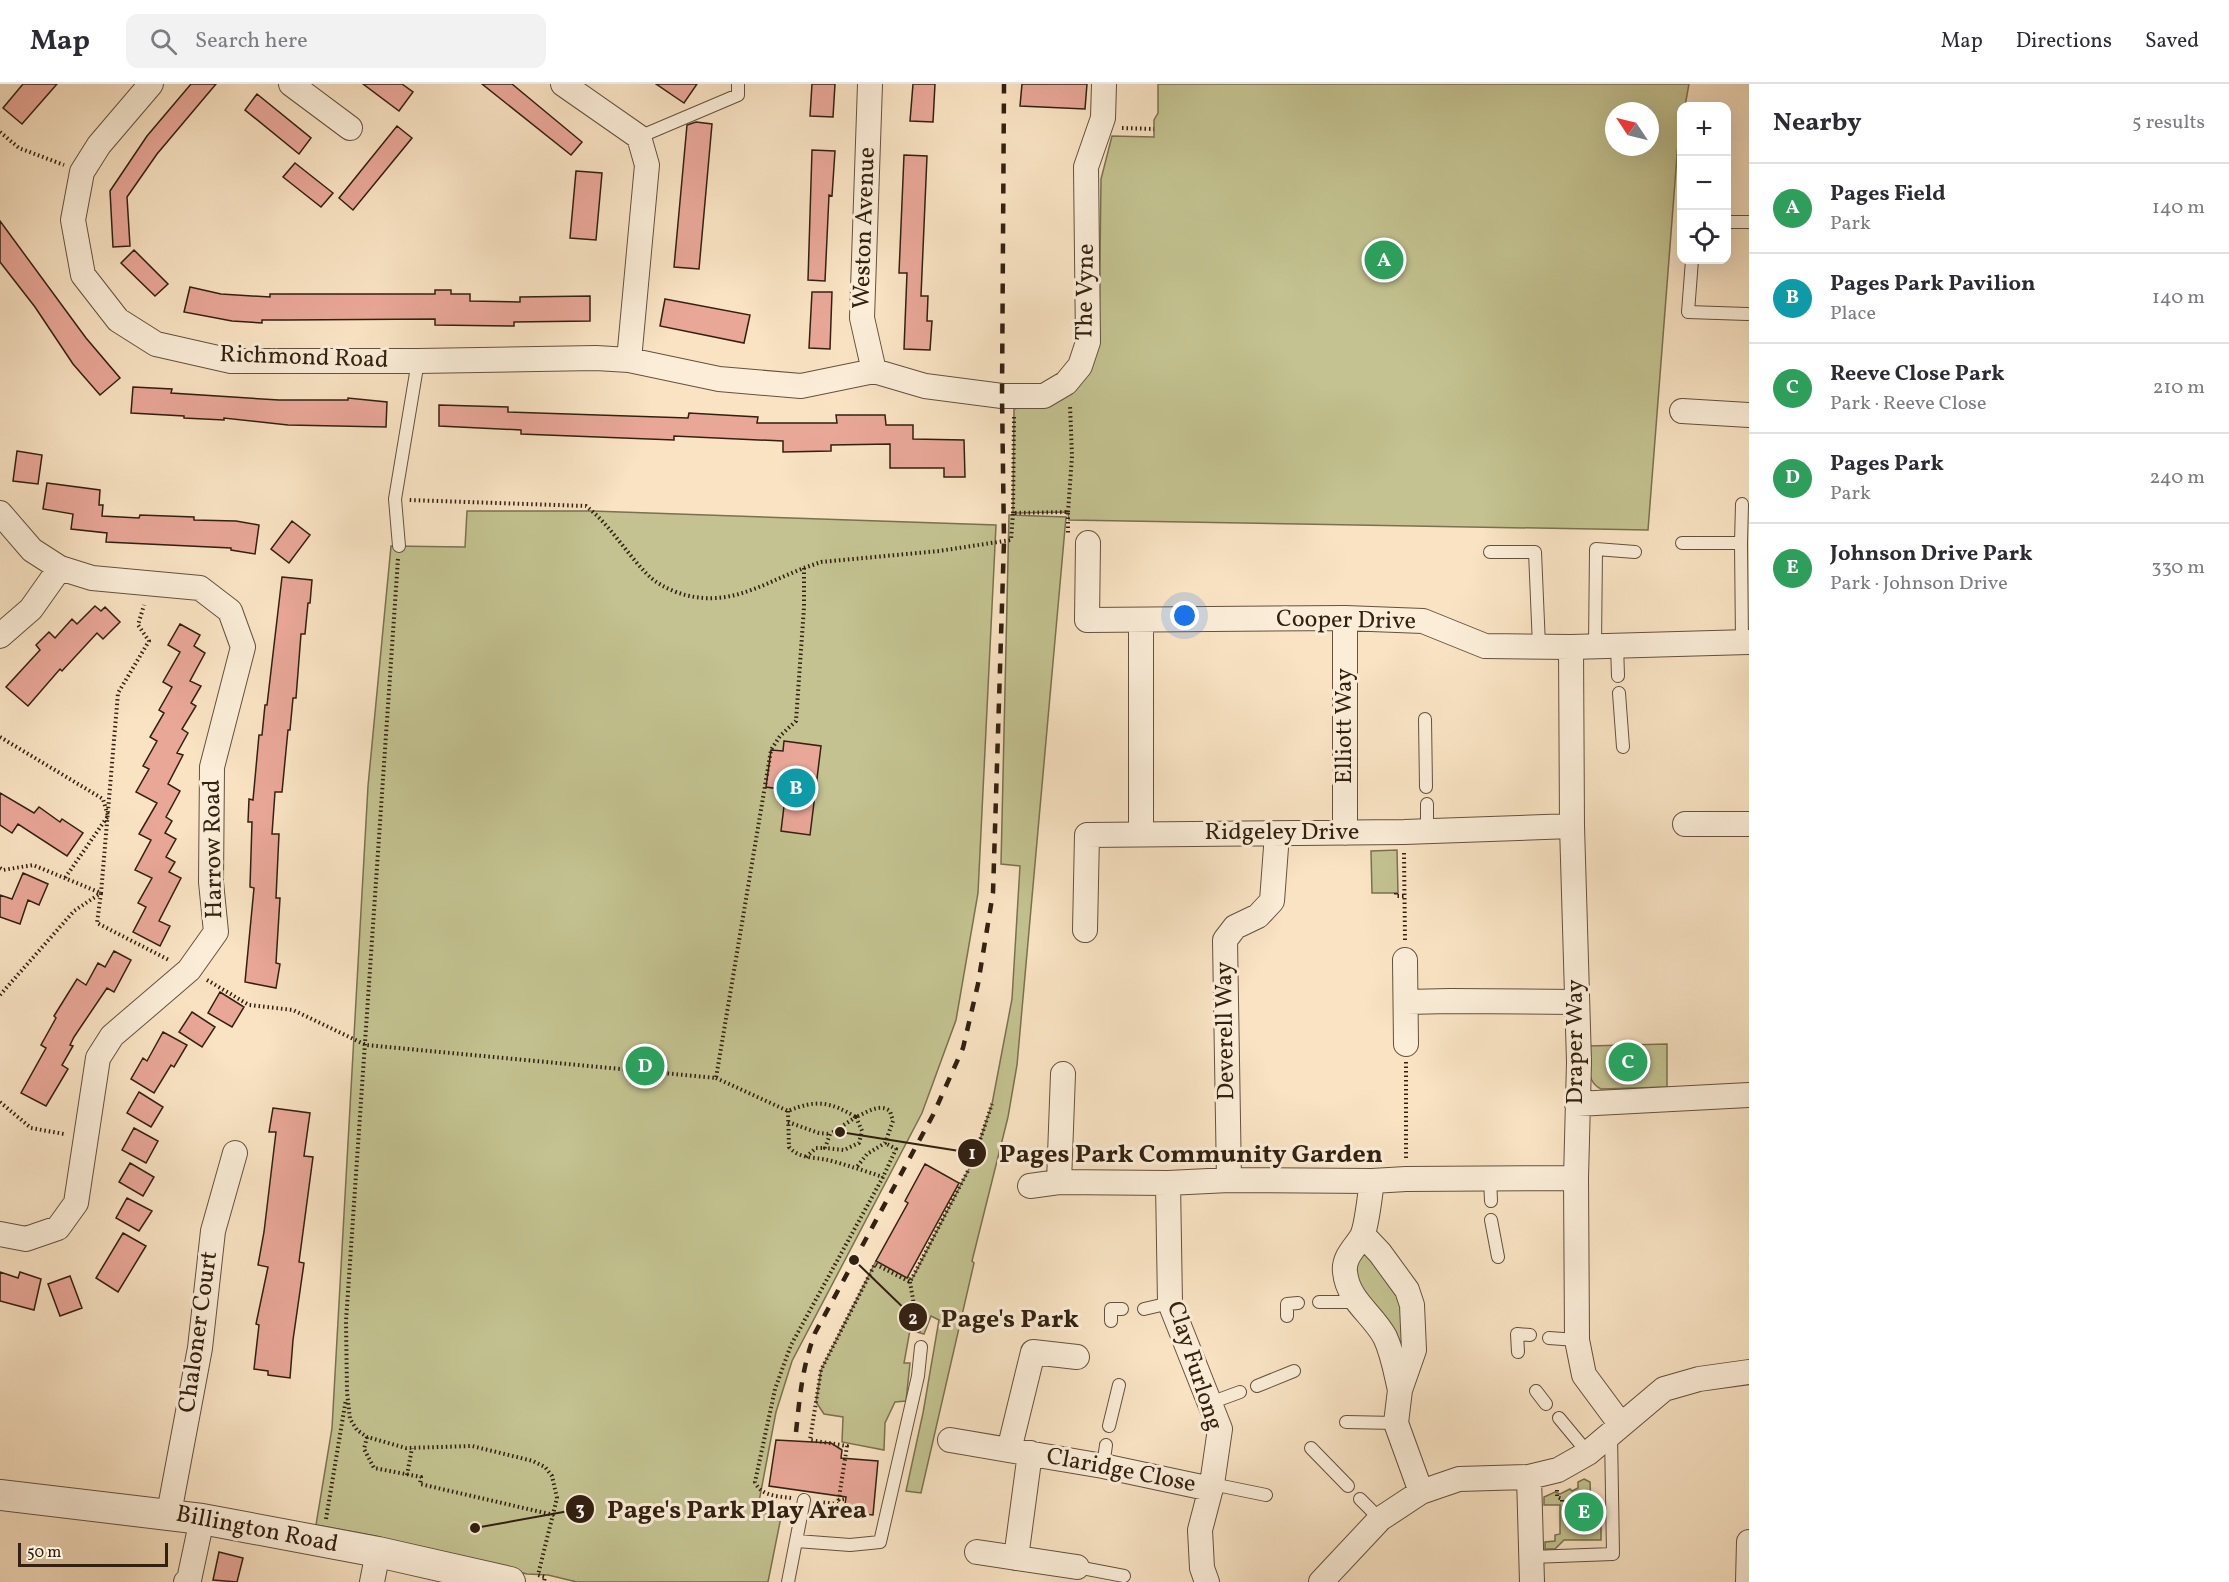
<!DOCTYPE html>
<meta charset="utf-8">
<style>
:root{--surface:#fff;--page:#f2f2f3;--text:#2b2b33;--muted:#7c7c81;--line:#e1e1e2;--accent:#8f2418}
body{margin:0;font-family:Vollkorn,serif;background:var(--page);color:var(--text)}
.controls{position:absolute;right:18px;top:18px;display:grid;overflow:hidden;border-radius:12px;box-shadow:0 6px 24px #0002}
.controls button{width:54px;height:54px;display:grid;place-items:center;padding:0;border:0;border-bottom:2px solid var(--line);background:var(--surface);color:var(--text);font:30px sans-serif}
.compass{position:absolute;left:1605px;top:18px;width:54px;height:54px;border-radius:50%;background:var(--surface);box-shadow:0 6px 24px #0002;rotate:305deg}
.scale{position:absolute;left:18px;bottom:15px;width:150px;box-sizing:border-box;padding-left:6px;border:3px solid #322011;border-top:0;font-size:16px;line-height:21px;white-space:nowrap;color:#322011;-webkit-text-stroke:4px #fbedd8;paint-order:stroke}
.you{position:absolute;left:1185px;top:532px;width:21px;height:21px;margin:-15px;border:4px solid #fff;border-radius:50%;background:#1a73e8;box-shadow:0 0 0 9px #1a73e833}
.badge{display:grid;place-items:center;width:39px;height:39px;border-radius:50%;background:var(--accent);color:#fff;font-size:20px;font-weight:700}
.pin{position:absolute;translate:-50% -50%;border:3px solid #fff;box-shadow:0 2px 6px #0006}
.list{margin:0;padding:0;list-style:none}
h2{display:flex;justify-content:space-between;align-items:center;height:78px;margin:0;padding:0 24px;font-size:26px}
h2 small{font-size:20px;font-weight:400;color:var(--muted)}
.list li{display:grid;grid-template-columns:39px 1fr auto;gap:18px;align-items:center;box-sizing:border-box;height:90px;padding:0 24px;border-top:2px solid var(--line)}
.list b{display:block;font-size:22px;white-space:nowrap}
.list p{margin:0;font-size:20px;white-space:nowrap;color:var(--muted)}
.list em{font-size:20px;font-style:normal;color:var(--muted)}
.icon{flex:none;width:33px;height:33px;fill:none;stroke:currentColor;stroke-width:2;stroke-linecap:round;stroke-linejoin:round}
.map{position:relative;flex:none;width:1749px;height:1498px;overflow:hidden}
header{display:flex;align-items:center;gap:36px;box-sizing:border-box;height:84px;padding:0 30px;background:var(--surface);border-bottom:2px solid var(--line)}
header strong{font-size:28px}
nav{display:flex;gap:33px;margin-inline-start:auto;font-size:21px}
.search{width:420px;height:54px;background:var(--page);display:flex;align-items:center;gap:15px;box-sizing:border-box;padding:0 21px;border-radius:12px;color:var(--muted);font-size:22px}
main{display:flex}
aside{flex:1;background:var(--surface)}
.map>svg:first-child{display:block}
</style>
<header>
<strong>Map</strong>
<div class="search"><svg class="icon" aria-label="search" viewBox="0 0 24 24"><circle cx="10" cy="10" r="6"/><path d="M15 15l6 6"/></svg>Search here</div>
<nav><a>Map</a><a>Directions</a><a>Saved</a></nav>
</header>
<main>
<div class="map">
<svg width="1749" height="1498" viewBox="0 0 1749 1498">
<rect width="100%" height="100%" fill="#f9e3c3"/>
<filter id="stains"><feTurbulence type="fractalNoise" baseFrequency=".00333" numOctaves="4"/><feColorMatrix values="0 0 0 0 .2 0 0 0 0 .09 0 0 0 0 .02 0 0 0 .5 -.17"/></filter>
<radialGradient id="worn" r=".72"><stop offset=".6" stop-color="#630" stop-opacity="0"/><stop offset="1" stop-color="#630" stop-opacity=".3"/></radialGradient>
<!-- green -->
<path fill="#c3c290" stroke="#7a7150" stroke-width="1.5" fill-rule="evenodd" d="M1158,0H1689L1685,22H1682L1681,39L1678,59L1648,446L1069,436L1068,428L1013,429L1014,325L1068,310L1099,258L1101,95L1112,52L1154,53V36L1158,29ZM1614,27H1650V63H1614Z
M467,427H592L996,441L978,809L956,936L922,1029L792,1277L776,1328L757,1428L781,1433L768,1498H577L548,1491L527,1490L375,1452L316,1441L332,1344L368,702L391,462L465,463Z
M1009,431L1066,433L1017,981L1008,1033L972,1177L974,1179L921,1409L906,1407L923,1329L939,1236L931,1232L924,1250L910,1246L904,1279H910L906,1317L895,1318L885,1339L884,1366L842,1358L843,1333L824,1330L816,1318L821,1286L876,1177L912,1195L973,1077L992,1020L1012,915L1020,782L1001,780Z
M1397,766L1398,809H1372L1371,767Z
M1667,960V1003L1601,1005C1585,998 1589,977 1588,962Z
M1368,1167L1400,1214L1403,1275L1354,1197L1357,1172Z
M1584,1395L1590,1398L1591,1421H1605L1609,1426V1431L1601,1436V1456H1564L1555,1465H1545V1458L1555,1457V1451L1560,1450V1421H1544V1413L1555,1408L1560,1410L1570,1405L1572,1407L1578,1404V1398Z"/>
<!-- building -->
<path fill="#e9a798" stroke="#322011" stroke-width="1.5" d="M23,0H57L22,40L3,24Z
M191,0H216L157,70L127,113L130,162L113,163L110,107L147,52Z
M363,0H402L413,8L399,27Z
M482,0H512L582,58L571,71Z
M656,0H697L684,19Z
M812,0H835L833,33L810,32Z
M913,0H935L933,38L910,37Z
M1022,0H1087L1085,25L1020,22Z
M257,10L311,54L299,70L245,26Z
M696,38L712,40L699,185L674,183L687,41Z
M397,42L412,54L353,126L339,114Z
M812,66L835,67L832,112L829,111L825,197L808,196Z
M904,71L927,72L921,212H928L927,237H932L930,266L904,265L907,189H899Z
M295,79L333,109L321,123L283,93Z
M576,87L602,89L596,156L570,154Z
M0,137L86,254L120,294L100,311L73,280L35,223L0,178Z
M134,166L168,200L155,212L121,179Z
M190,203L221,210L270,213V210H435V206H451V210H470V217L520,218V213L590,212V237L514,238V242L435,241V235L287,236H262V239L232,237L184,228Z
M812,208H832L830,265L809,264Z
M665,215L750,231L744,259L660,242Z
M133,303L172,305L171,309L279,316H348V314L387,318L386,343L288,341L224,334V336L184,334V332L131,329Z
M439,321L508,323V328L688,334L689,329L758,333L757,339H837L836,331H885L886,341H913V355L964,356L965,393H944V384H890V360L831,361V367L783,368V357L674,352V356L521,350V346L439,342Z
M17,367L42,371L38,400L13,397Z
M47,399L100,406L99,421H103L102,432L139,434L140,431L194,433V436L236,437L259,441L255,470L231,466V464L106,458L107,449L71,445L73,430L43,425Z
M292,437L310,451L289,479L271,465Z
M282,493L312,496L310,519H308L305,550H301L296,614H293L290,646H288L282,708H275L272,750H279L276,814H280L276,879L280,880L276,904L245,898L254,804L250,803L252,738H248L249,715L253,716L259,651H262L265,621H267Z
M95,522L101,527L105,523L120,538L103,555L97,549L62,587L60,585L28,622L6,603L40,566L36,561L49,548L55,554L72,535L77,540Z
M180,540L200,551L194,562L205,569L190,597L201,602L191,619L196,622L182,645L188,649L177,669L183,671L168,700L180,707L166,733L172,737L165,749L176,755L166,773L175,778L169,788L181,794L159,837L170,842L160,862L133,848L146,823L138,819L152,794L135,786L151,756L139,750L157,719L136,708L149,685L143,682L157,657L150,653L164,629L159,626L172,603L163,598L180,568L168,561Z
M784,657L821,662L810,751L781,747L786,706L766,703L771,666L783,667Z
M0,709L34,729L39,723L60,738L62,735L83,749L67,772L18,740L12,749L0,741Z
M23,789L48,800L39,821L28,816L20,840L0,833V811L12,815Z
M114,867L131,876L114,908L107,904L74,953L70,961L73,962L62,981L68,985L46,1022L21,1009L46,964L41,961L56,934L54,932L77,895L86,901L98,879L105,883Z
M220,908L244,923L232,943L208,929Z
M192,928L215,943L202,963L179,948Z
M163,948L187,961L174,983L171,981L154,1009L131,995L143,974L147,977Z
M139,1008L163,1023L151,1043L127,1029Z
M273,1024L310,1029L304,1072L313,1073L299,1178L304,1179L293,1256L290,1294L268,1291V1287L254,1285L259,1241L256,1240L268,1183L258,1181L264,1148L276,1048H269Z
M134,1044L158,1057L146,1079L122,1066Z
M130,1079L154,1093L143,1112L119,1098Z
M925,1080L959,1099L907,1194L876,1177L908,1119L905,1117Z
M127,1114L152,1127L139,1147L116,1134Z
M123,1149L146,1162L118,1208L96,1194Z
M0,1188L18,1194L20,1188L41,1195L34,1226L0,1217Z
M70,1192L82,1224L60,1232L48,1200Z
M776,1356L831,1359L842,1366L841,1374L878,1377L873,1431L844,1428L846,1413L769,1402Z
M219,1468L243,1474L237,1498L213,1496Z"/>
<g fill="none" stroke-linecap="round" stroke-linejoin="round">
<defs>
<path id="service" d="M639,53L738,11V0
M1726,138H1749
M1692,176L1688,228L1747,230
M1682,459H1741L1742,558
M1741,459L1742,420
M399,462L395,415L418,277
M1490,468H1535L1539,562
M1617,561L1618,592
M1595,562L1596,465L1635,468
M1619,609L1623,663
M1425,635L1426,703
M1427,720V747
M1490,1094L1491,1117
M1491,1136L1498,1173
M1319,1218H1356
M1144,1225L1170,1219
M1287,1232V1220L1298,1219
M1111,1237V1225H1122
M1549,1254L1577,1256
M1518,1268L1517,1250L1530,1251
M1257,1302L1294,1287
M1536,1307L1546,1320
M1210,1319L1240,1308
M1559,1334L1588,1369
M1346,1338L1396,1339
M1109,1342L1119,1301
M1311,1364L1348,1402
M1103,1382L1106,1361
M1212,1400L1266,1411
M1360,1415L1380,1435
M797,1457L850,1461L880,1458L918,1292L921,1263
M1531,1473L1613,1470L1611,1350
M1077,1483L1124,1492
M788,1498L804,1416"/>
<path id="minor" d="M151,0L99,61L82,88L73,136L83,191L118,236L156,260L231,277H418L596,274L629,276L719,295L801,302L874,287L925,302L1002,312H1044L1066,299L1080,282L1088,258L1086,83L1103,34L1104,0
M291,0L350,44
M563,0L639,53L647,81L629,276
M870,0L862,234L874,287
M1682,327L1749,331
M0,429L32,466L60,484L92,494L200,504L230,527L243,563L212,683L211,798L216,848L189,886L112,952L98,974L76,1119L58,1144L26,1155L0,1150
M1088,459L1087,536L1345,534L1423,537L1485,562L1571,563L1749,558
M1345,534V749
M0,552L31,525L60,484
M1571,563L1572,742L1579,978L1576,1094L1577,1256L1584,1291L1621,1341
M1685,740H1749
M1141,749V536
M1085,846L1087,751L1404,748L1572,742
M1405,876L1406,960
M1407,918L1450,917L1577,918
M1577,1020L1749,1011
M1229,1096L1225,856L1235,843L1258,832L1272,817L1277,750
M1372,1097C1370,1110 1367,1142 1362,1152C1356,1163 1343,1173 1345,1188C1348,1217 1372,1229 1385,1253C1393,1270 1396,1289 1400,1306
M1059,1098L1063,990
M1168,1099L1170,1219L1220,1345L1212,1400L1200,1446L1202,1484L1207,1498
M1030,1102L1059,1098L1168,1099L1229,1096L1372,1097L1406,1095L1576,1094
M1363,1151L1380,1169L1407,1206L1412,1221L1414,1266L1400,1306L1396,1339L1421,1408
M950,1356L1103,1382L1211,1405
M1009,1366L1033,1268L1077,1273
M1529,1393L1532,1498
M169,1429L200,1264L213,1147L235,1069
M977,1468L1077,1483
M1016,1474L1030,1369
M186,1498L189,1496L202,1435
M372,1498L378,1468
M1321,1498L1380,1435L1421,1408L1459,1395L1529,1393L1558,1386L1588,1369L1664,1305L1699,1295L1749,1288
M1748,1498L1749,1458"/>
<path id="tertiary" d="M0,1411L202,1435L378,1468L510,1498"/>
</defs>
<!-- service casing -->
<use href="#service" stroke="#64513e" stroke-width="14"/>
<!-- minor casing -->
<use href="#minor" stroke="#64513e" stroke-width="26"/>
<!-- tertiary casing -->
<use href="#tertiary" stroke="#64513e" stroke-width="32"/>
<!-- path -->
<path stroke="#322011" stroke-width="4" stroke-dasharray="1.5 3" stroke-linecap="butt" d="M1122,44L1154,45
M0,48L19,64L64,81
M1068,428L1072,372L1070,321
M1013,429L1014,332
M398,475L346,1237L347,1308L350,1335L357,1346L367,1353L406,1364L472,1362L533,1377L545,1383L552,1392L557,1414L538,1491L545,1493L544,1498
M804,484L821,478L939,467L1011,456L1013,429L1068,428V451
M0,653L103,715L108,732L65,794
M1404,769L1405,857
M0,784L3,786L33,781L101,809L97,839L169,876
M1396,809V812H1404
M207,896L249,921L293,926L366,961L716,994L771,666L780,652L796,637L804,523V484C760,501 725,526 676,508C664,503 654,498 645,488C625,467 609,440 586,422L408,416
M0,911L74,827L101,809L118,609L149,557L138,541L144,521
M1406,978V1076
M716,994L788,1027C817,1015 830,1018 856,1033C868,1028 879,1019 890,1027L893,1037L885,1059L867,1070L856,1084
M0,1018L31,1044L64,1050
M788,1027L789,1063C799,1075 815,1073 828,1076C847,1081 865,1087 883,1093
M856,1033L862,1047L859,1059L844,1066L825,1064L830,1050Z
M788,1038L819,1049L830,1050
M806,1073L816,1064H825
M910,1198L919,1250
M367,1353L364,1365L374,1384L421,1393L420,1400L554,1431
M407,1391L412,1364
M1557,1406V1413L1562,1415V1418
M791,1414C777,1412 761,1412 755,1398L775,1305L791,1261L883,1093L896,1065L885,1059
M838,1416L845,1415
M819,1418L838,1420L847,1362L810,1356L821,1286L875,1180L910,1198L973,1077L992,1020
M1587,1428H1598
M326,1435L346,1315"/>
<!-- service -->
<use href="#service" stroke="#fbedd8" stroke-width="12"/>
<!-- minor -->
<use href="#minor" stroke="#fbedd8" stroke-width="24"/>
<!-- tertiary -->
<use href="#tertiary" stroke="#fbedd8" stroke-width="30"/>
<!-- rail -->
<path stroke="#322011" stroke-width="4.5" stroke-dasharray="10 10" stroke-linecap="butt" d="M796,1348C800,1311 802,1284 815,1249L933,1031L963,964L978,900L993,809L1004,457L1002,312L1004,0"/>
</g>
<g text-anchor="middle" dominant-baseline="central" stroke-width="6" stroke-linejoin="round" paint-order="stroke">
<!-- street labels -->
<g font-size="24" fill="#322011" stroke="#fbedd8">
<text transform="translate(865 144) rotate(-88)">Weston Avenue</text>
<text transform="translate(1086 208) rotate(-89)">The Vyne</text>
<text transform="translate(304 274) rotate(2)">Richmond Road</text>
<text transform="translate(1346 537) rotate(1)">Cooper Drive</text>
<text transform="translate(1345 642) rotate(-90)">Elliott Way</text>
<text x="1282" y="749">Ridgeley Drive</text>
<text transform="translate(214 765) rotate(-91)">Harrow Road</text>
<text transform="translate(1226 947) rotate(-91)">Deverell Way</text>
<text transform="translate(1576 958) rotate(-90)">Draper Way</text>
<text transform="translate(199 1248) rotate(-82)">Chaloner Court</text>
<text transform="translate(1194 1282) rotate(72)">Clay Furlong</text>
<text transform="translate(1121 1387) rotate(11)">Claridge Close</text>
<text transform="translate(257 1446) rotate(11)">Billington Road</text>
</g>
</g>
<!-- callouts -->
<path fill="none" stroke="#322011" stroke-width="2" d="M840 1048L972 1069M854 1176L913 1233M475 1444L580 1425"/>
<g fill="#322011" stroke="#fbedd8" stroke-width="2">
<circle cx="840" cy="1048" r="6"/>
<circle cx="854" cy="1176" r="6"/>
<circle cx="475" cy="1444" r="6"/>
<circle cx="972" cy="1069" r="15"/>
<circle cx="913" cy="1233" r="15"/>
<circle cx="580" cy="1425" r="15"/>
</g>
<g font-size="18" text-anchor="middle" font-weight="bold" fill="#fff">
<text x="972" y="1075">1</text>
<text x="913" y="1240">2</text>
<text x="580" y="1431">3</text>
</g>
<g font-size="26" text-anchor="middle" font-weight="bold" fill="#322011" stroke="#fbedd8" stroke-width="6" stroke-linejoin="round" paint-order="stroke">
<text x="1191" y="1078">Pages Park Community Garden</text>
<text x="1010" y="1243">Page's Park</text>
<text x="737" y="1434">Page's Park Play Area</text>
</g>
<rect width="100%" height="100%" filter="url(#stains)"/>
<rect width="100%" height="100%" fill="url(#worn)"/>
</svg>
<div class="controls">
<button>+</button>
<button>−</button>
<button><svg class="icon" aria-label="locate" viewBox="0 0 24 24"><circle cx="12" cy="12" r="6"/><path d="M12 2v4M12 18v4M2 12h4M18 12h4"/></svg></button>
</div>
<svg class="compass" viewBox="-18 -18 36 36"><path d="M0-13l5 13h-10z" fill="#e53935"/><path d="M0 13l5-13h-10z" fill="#7c7c81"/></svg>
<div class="scale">50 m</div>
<div class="you"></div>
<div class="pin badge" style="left:1384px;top:176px;background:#2e9e5b">A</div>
<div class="pin badge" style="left:796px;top:704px;background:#0f9aa8">B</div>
<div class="pin badge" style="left:1628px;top:978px;background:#2e9e5b">C</div>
<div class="pin badge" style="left:645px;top:982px;background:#2e9e5b">D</div>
<div class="pin badge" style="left:1584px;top:1428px;background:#2e9e5b">E</div>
</div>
<aside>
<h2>Nearby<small>5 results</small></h2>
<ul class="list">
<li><span class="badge" style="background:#2e9e5b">A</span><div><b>Pages Field</b><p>Park</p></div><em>140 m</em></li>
<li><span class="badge" style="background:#0f9aa8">B</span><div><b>Pages Park Pavilion</b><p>Place</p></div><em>140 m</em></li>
<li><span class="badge" style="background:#2e9e5b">C</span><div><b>Reeve Close Park</b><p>Park · Reeve Close</p></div><em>210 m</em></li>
<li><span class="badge" style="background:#2e9e5b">D</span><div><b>Pages Park</b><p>Park</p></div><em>240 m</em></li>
<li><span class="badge" style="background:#2e9e5b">E</span><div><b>Johnson Drive Park</b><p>Park · Johnson Drive</p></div><em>330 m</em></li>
</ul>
</aside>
</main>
